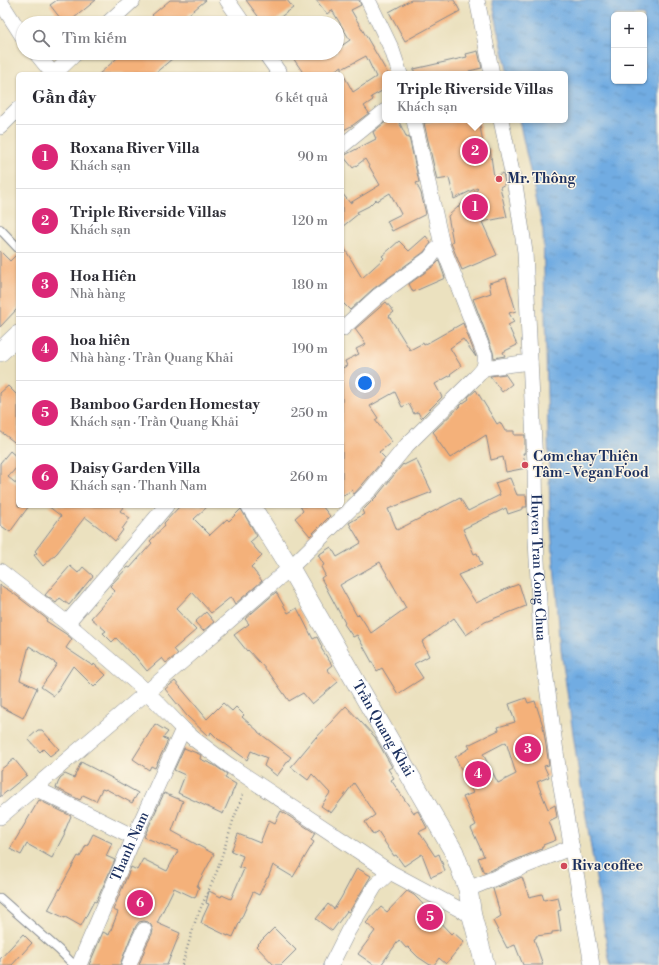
<!DOCTYPE html>
<html lang="vi">
<meta charset="utf-8">
<style>
:root{--surface:#fff;--page:#f7f7f7;--text:#2b2b33;--muted:#7c7c81;--line:#e1e1e2;--accent:#db2777}
body{margin:0;font-family:"Libre Bodoni",serif;background:var(--page);color:var(--text)}
.controls{position:absolute;right:12px;top:12px;display:grid;overflow:hidden;border-radius:6px;box-shadow:0 1px 3px #0004}
.controls button{width:36px;height:36px;display:grid;place-items:center;padding:0;border:0;border-bottom:1px solid var(--line);background:var(--surface);color:var(--text);font:20px sans-serif}
.you{position:absolute;left:365px;top:383px;width:14px;height:14px;margin:-10px;border:3px solid #fff;border-radius:50%;background:#1a73e8;box-shadow:0 0 0 6px #1a73e833}
.badge{display:grid;place-items:center;width:26px;height:26px;border-radius:50%;background:var(--accent);color:#fff;font-size:13px;font-weight:700}
.pin{position:absolute;translate:-50% -50%;border:2px solid #fff;box-shadow:0 1px 4px #0006}
.popup{position:absolute;left:382px;top:71px;width:186px;height:52px;box-sizing:border-box;display:grid;place-content:center;border-radius:6px;background:var(--surface);filter:drop-shadow(0 1px 3px #0005);font-size:13px;white-space:nowrap;color:var(--muted)}
.popup b{font-size:15px;color:var(--text)}
.popup::after{content:'';position:absolute;left:50%;top:100%;margin-left:-8px;border:8px solid transparent;border-top-color:var(--surface)}
.list{margin:0;padding:0;list-style:none}
h2{display:flex;justify-content:space-between;align-items:center;height:52px;margin:0;padding:0 16px;font-size:17px}
h2 small{font-size:13px;font-weight:400;color:var(--muted)}
.list li{display:grid;grid-template-columns:26px 1fr auto;gap:12px;align-items:center;box-sizing:border-box;height:64px;padding:0 16px;border-top:1px solid var(--line)}
.list b{display:block;font-size:15px;white-space:nowrap}
.list p{margin:0;font-size:13px;white-space:nowrap;color:var(--muted)}
.list em{font-size:13px;font-style:normal;color:var(--muted)}
.icon{flex:none;width:22px;height:22px;fill:none;stroke:currentColor;stroke-width:2;stroke-linecap:round;stroke-linejoin:round}
.map{position:relative;flex:none;width:659px;height:965px;overflow:hidden}
.search{position:absolute;background:var(--surface);box-shadow:0 1px 3px #0004;left:16px;top:16px;width:328px;height:44px;display:flex;align-items:center;gap:10px;box-sizing:border-box;padding:0 14px;border-radius:22px;color:var(--muted);font-size:15px}
.panel{position:absolute;background:var(--surface);box-shadow:0 1px 3px #0004;left:16px;top:72px;width:328px;height:436px;border-radius:6px}
.map>svg:first-child{display:block}
</style>
<div class="map">
<svg width="659" height="965" viewBox="0 0 659 965">
<defs>
<pattern id="water-ripples" width="26" height="14" patternUnits="userSpaceOnUse"><rect width="26" height="14" fill="#71ace2"/><path d="M2 4q2-2 4 0t4 0M15 11q2-2 4 0t4 0" fill="none" stroke="#5c8cba"/></pattern>
</defs>
<rect width="100%" height="100%" fill="#fcf5e5"/>
<filter id="ink" filterUnits="userSpaceOnUse"><feTurbulence type="fractalNoise" baseFrequency=".025" numOctaves="2"/><feDisplacementMap in="SourceGraphic" scale="8" xChannelSelector="R" yChannelSelector="G"/><feConvolveMatrix kernelMatrix="1 2 1 2 8 2 1 2 1" color-interpolation-filters="sRGB"/></filter>
<filter id="wash" filterUnits="userSpaceOnUse"><feTurbulence type="fractalNoise" baseFrequency=".012" numOctaves="4" result="noise"/><feDisplacementMap in="SourceGraphic" scale="16" xChannelSelector="R" yChannelSelector="G"/><feGaussianBlur stdDeviation="0.9" result="paint"/><feColorMatrix in="noise" values="0 0 0 0 0 0 0 0 0 0 0 0 0 0 0 0 0 1.4 0 .05"/><feComposite in="paint" operator="in"/></filter>
<g filter="url(#wash)">
<rect width="100%" height="100%" fill="#ebe1bf"/>
<!-- water -->
<path fill="url(#water-ripples)" stroke="#466ea0" fill-rule="evenodd" d="M492,0H659V965H610L577,761L561,650L550,516L543,230L519,120H565V74H508ZM614,15H644V81H614Z"/>
<g id="blocks">
<!-- building -->
<path fill="#f4b17a" fill-rule="evenodd" d="M57,0H96L68,23H64L50,5Z
M170,0H206L188,15L190,20L184,23H158L152,15Z
M246,0H287L293,8L272,23H263Z
M316,0H359L361,5L351,10L388,74H385V97L382,91L371,97L373,100L364,106L369,113L353,125L342,131V72L353,92L376,77L366,56L342,69V66L329,74H304L293,58L301,53H337V49L350,40L332,10L327,14Z
M411,0H454L460,11L405,41L389,12Z
M478,51L482,68L469,71V74H414V69L467,57L466,54Z
M123,53H179L154,74H99Z
M388,120H398L407,138L409,137L419,182L416,183L421,193L426,214L392,231L387,221L401,214L390,193L377,201L376,199L369,206L357,212L358,214L342,227V193L350,203L380,185L365,159L353,168L343,156L376,139L373,132Z
M443,120H479L484,150L490,149L494,177L503,173L505,184L500,187L507,217L482,222L497,255L462,270L451,243L453,242L448,216L478,189L477,188L454,199L449,178L437,180L424,123Z
M426,236L431,243L424,252L373,289L350,310L342,302V244L362,278L384,258L382,256L399,241L409,251Z
M0,251L10,261L18,253V308L0,327Z
M439,261L445,278L413,292L409,284L435,265Z
M506,278L516,311L509,313L514,322L508,325L517,345L503,352L505,356L494,358L493,352L473,299L491,293L489,283Z
M386,302L394,312L389,316L410,350L423,343L424,345L463,323L476,357L463,339L450,348L461,366L450,374L451,375L435,384L442,397L421,418L418,412L414,414L409,404L402,407L395,392L370,406L378,418L375,420L392,442L379,452L385,458L363,484L354,494L352,490L342,496V368L347,366L345,361L359,354L356,349L366,344L355,329Z
M505,374L512,384L502,392L490,376Z
M8,386L18,396V445L0,431V393Z
M476,390L497,424L500,422L505,431H514V435H525V453H523L526,468L506,472L503,457L491,460L486,435L450,458L436,438L437,437L433,432L463,403L469,399L468,397Z
M10,451L18,458V466L8,477L18,485V506H29L10,532L0,525V463Z
M416,459L432,492L388,509L397,530L460,498L468,511L500,495L495,483L510,478L517,495H526L527,507H523V509L508,514L506,508L463,529L474,554L477,553L482,565L458,575L476,603L506,589L519,584L526,606L485,622L466,635L454,618L422,642L429,656L414,664L423,678L398,694L382,668L377,671L357,635L353,637L344,624L345,623L321,578L325,575L321,567L324,565L318,555L331,547L337,557L361,543L349,523L364,514L362,511L377,496L403,464L404,465ZM380,562L406,608L371,633L359,614L357,616L340,585Z
M48,506H124L120,511L130,518L122,529L123,530L115,541L105,532L85,517L57,553L43,566L34,555L37,553L35,551L61,516Z
M180,506H208L194,519L210,535L227,519L229,521L241,509L257,536L250,542L262,556L251,567L262,581L235,604L231,597L211,613L192,592L176,609L196,630L174,649L178,654L166,663L162,658L147,671L133,654L132,655L116,638L112,642L103,633L106,631L91,618L115,591L110,586L128,567L130,568L152,543L150,541L165,525L164,523Z
M300,506H322L330,516L310,536L295,518L303,511Z
M70,566L78,573L83,567L93,576L69,605L60,598L56,603L45,595Z
M0,585L13,593L47,619L46,621L66,634L72,639L66,648L93,666L94,664L106,675L94,687L73,666L54,696L41,687L57,664L29,646L20,680L37,688L23,718L0,706Z
M276,592L288,613L297,608L313,639L317,637L322,647L321,648L332,665L327,669L338,682L312,704L303,693L289,701L270,674L248,650L247,651L234,635L249,624L245,619Z
M206,612L214,622L203,631L195,622Z
M175,681L207,719L223,703L232,711L236,707L244,715L242,717L258,731V732L291,757L277,776L264,766L267,758L251,751L247,760L220,740H219L211,732L209,737L187,716L165,689Z
M526,698L528,703L535,701L543,726L549,765L544,766L549,777L537,782L548,809L555,805L557,817L549,821L556,840L543,845V846L541,847L542,849L484,873L478,858L484,856L471,828L476,825L463,797L473,793L455,757L470,748L468,745L499,730L498,727L515,722L509,704ZM506,742L516,774L498,783L483,754Z
M346,706L375,737L392,767L388,769L394,778L391,780L414,813L418,811L427,828L419,832L435,856L439,854L445,871L431,877L422,854L404,866L396,855L394,856L378,832L373,835L365,822L375,815L354,783L331,813L321,806L330,793L312,774L308,780L291,767L316,737V738Z
M155,724L168,732L163,738L168,740L155,768L151,766L149,770L133,759Z
M38,730H42L59,749L50,756L43,749L40,752L28,739Z
M184,748L199,754L201,755L200,759L214,765L227,774L225,778L236,784L223,814L178,793L185,775L174,770Z
M14,759L27,775L0,797V770Z
M81,762L112,778H111L138,793L132,803L106,789L105,790L102,789L96,801L83,795L80,800L56,788L60,778L65,774L74,778Z
M164,793L183,801L172,831L214,854L197,886L199,887L195,898L174,888L157,923L180,933L167,965H139L146,946L152,934L153,930L151,925L148,922L144,921L139,922L136,926L130,939L121,962L120,965H89L103,932L109,935L118,912L113,910L131,867L137,870L143,859L167,871L178,851L144,837Z
M39,800L71,816L64,833H65L52,858L27,844L21,855L10,849Z
M281,811L315,833L311,840L314,842L293,877L273,865L268,878H267L259,895L253,892L233,937L228,935V936L201,923L203,917L209,904L206,903L209,891L221,897L222,895L231,899L244,869L239,867L243,856L231,851L238,834L260,843L269,820L275,823Z
M93,834L112,843L106,856L115,860L96,902L94,901L81,926L65,917V918L48,910L78,856L80,857L86,845L87,846Z
M357,868L371,876L349,912L347,911L332,931L316,919L328,904L334,909L341,898Z
M522,877L529,897L542,894L544,900L558,897L561,910L558,911L561,931L552,932V934L536,936V938L534,939L543,965H523L515,945L507,948L493,921L501,916L493,889Z
M407,891L414,895L418,899L451,934L453,932L464,942L446,964L439,958L434,965H430L418,957L408,947L406,948L399,940L381,965H374L358,954L375,931L366,923L381,907L387,912Z
M274,928L296,950L281,965H274L256,946Z
M23,934L32,943L12,965H0V959Z"/>
</g>
</g>
<g filter="url(#ink)">
<use href="#blocks" fill-opacity="0" stroke="#83888e" stroke-width="1"/>
<g fill="none" stroke-linecap="round" stroke-linejoin="round">
<defs>
<path id="service" d="M0,229L18,248
M0,898L59,950L74,965"/>
<g id="minor">
<path d="M227,0L243,23"/>
<path d="M368,0L392,50L400,74"/>
<path d="M477,0L492,74"/>
<path d="M0,1L23,37"/>
<path d="M108,23L133,0"/>
<path d="M36,53L53,74"/>
<path d="M265,53L280,74"/>
<path d="M54,74L76,53"/>
<path id="s1" d="M501,120L516,191L525,252L535,464L536,539L541,642L560,781L592,965"/>
<path d="M0,127L18,109"/>
<path d="M342,146L385,111"/>
<path d="M342,329L378,296L430,258L435,251L442,245"/>
<path d="M484,368L530,362"/>
<path d="M0,571L67,623L147,692L183,729L194,739L226,763L390,872L472,916"/>
<path d="M67,623L166,506"/>
<path d="M35,788L134,837"/>
<path d="M0,817L147,692L290,568L370,490L407,445L474,379C483,370 486,368 485,355L442,245L414,120"/>
<path d="M468,889L572,847"/>
<path id="s2" d="M79,965L134,837L183,729"/>
<path d="M129,965L138,942L144,930"/>
<path d="M331,965L348,931L375,886L390,872"/>
</g>
<g id="tertiary">
<path d="M0,352L18,335"/>
<path id="s3" d="M251,506L290,568L454,852L468,889L472,916L485,965"/>
</g>
</defs>
<!-- service casing -->
<use href="#service" stroke="#83888e" stroke-width="10"/>
<!-- minor casing -->
<use href="#minor" stroke="#83888e" stroke-width="16"/>
<!-- tertiary casing -->
<use href="#tertiary" stroke="#83888e" stroke-width="20"/>
<!-- path -->
<path stroke="#83888e" stroke-width="2.5" stroke-dasharray="1 3" stroke-linecap="butt" d="M182,965L196,919L217,871L233,821L244,792"/>
<!-- service -->
<use href="#service" stroke="#fff" stroke-width="8"/>
<!-- minor -->
<use href="#minor" stroke="#fff" stroke-width="15"/>
<!-- tertiary -->
<use href="#tertiary" stroke="#fff" stroke-width="19"/>
</g>
</g>
<!-- markers -->
<g fill="#d1495b" stroke="#fcf5e5" stroke-width="1.5">
<circle cx="499" cy="179" r="4"/>
<circle cx="525" cy="465" r="4"/>
<circle cx="564" cy="866" r="4"/>
</g>
<g text-anchor="middle" dominant-baseline="central" stroke-width="3" stroke-linejoin="round" paint-order="stroke">
<!-- poi labels -->
<g font-size="14" font-weight="bold" fill="#1b2f5e" stroke="#fcf5e5" text-anchor="start">
<text x="507" y="179">Mr. Thông</text>
<text x="533" y="457">Cơm chay Thiện<tspan x="533" dy="16">Tâm - Vegan Food</tspan></text>
<text x="572" y="866">Riva coffee</text>
</g>
<!-- street labels -->
<g font-size="14" fill="#1b2f5e" stroke="#fcf5e5">
<text stroke="none"><textPath href="#s1" startOffset="450">Huyen Tran Cong Chua</textPath></text>
<text stroke="none"><textPath href="#s3" startOffset="259">Trần Quang Khải</textPath></text>
<text stroke="none"><textPath href="#s2" startOffset="129">Thanh Nam</textPath></text>
</g>
</g>
</svg>
<div class="controls">
<button>+</button>
<button>−</button>
</div>
<div class="you"></div>
<div class="pin badge" style="left:475px;top:207px">1</div>
<div class="pin badge" style="left:475px;top:151px">2</div>
<div class="popup"><b>Triple Riverside Villas</b>Khách sạn</div>
<div class="pin badge" style="left:528px;top:749px">3</div>
<div class="pin badge" style="left:478px;top:774px">4</div>
<div class="pin badge" style="left:430px;top:917px">5</div>
<div class="pin badge" style="left:140px;top:903px">6</div>
<div class="search"><svg class="icon" aria-label="search" viewBox="0 0 24 24"><circle cx="10" cy="10" r="6"/><path d="M15 15l6 6"/></svg>Tìm kiếm</div>
<section class="panel">
<h2>Gần đây<small>6 kết quả</small></h2>
<ul class="list">
<li><span class="badge">1</span><div><b>Roxana River Villa</b><p>Khách sạn</p></div><em>90 m</em></li>
<li><span class="badge">2</span><div><b>Triple Riverside Villas</b><p>Khách sạn</p></div><em>120 m</em></li>
<li><span class="badge">3</span><div><b>Hoa Hiên</b><p>Nhà hàng</p></div><em>180 m</em></li>
<li><span class="badge">4</span><div><b>hoa hiên</b><p>Nhà hàng · Trần Quang Khải</p></div><em>190 m</em></li>
<li><span class="badge">5</span><div><b>Bamboo Garden Homestay</b><p>Khách sạn · Trần Quang Khải</p></div><em>250 m</em></li>
<li><span class="badge">6</span><div><b>Daisy Garden Villa</b><p>Khách sạn · Thanh Nam</p></div><em>260 m</em></li>
</ul>
</section>
</div>
